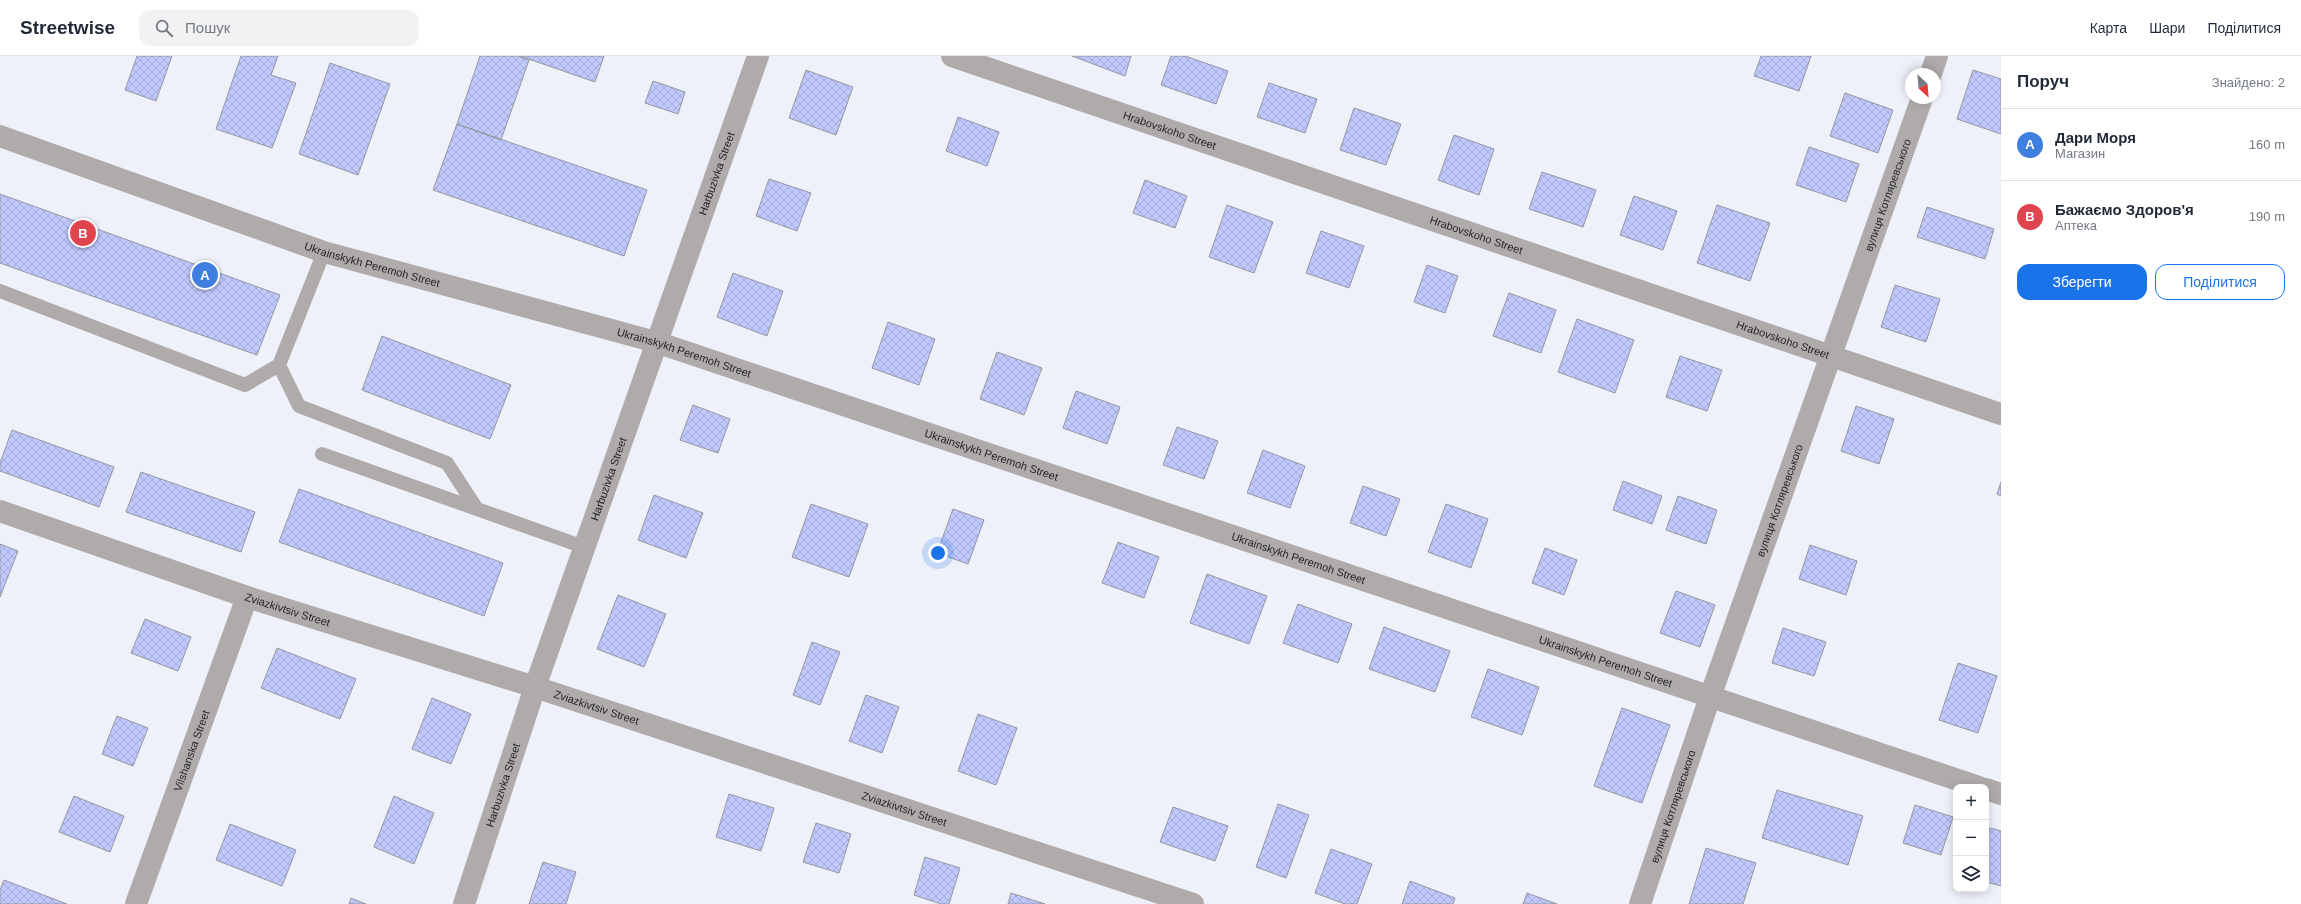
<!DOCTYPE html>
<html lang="uk">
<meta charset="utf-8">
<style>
:root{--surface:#fff;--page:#f2f2f3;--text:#1f2937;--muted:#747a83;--line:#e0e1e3;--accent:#1a73e8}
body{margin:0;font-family:Arial,sans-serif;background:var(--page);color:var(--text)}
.controls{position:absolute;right:12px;bottom:12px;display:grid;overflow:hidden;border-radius:8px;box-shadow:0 2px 10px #0003}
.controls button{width:36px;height:36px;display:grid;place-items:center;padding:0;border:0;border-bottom:1px solid var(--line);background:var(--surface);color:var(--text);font:20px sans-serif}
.compass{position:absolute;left:1905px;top:12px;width:36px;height:36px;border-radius:50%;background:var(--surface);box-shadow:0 2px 10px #0003;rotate:154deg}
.you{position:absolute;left:938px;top:497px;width:14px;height:14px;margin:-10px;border:3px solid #fff;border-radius:50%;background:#1a73e8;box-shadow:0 0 0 6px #1a73e833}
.badge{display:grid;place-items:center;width:26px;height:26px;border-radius:50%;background:var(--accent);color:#fff;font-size:13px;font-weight:700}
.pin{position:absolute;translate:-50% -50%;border:2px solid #fff;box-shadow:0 1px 4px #0006}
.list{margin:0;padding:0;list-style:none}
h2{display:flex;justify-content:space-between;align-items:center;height:52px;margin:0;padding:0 16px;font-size:17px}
h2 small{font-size:13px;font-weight:400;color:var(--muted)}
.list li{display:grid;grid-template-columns:26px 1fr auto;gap:12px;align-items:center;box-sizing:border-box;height:72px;padding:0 16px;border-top:1px solid var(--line)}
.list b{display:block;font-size:15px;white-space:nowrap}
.list p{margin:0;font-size:13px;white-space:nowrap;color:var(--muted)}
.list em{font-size:13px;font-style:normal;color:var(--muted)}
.actions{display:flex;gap:8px;padding:12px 16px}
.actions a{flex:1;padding:9px 0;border:1px solid var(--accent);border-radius:12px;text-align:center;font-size:14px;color:var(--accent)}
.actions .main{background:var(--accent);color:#fff}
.icon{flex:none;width:22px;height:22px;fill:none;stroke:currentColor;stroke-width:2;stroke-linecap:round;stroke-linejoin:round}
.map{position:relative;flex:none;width:2001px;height:848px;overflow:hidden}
header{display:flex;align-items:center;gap:24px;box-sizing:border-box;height:56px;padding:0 20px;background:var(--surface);border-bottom:1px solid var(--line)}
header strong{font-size:19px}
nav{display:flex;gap:22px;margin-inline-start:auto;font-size:14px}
.search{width:280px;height:36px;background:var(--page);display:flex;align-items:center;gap:10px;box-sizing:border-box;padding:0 14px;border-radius:12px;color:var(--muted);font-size:15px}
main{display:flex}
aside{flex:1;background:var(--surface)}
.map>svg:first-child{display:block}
</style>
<header>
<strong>Streetwise</strong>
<div class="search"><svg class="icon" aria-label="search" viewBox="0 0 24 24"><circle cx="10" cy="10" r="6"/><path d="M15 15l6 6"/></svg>Пошук</div>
<nav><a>Карта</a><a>Шари</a><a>Поділитися</a></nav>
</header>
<main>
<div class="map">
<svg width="2001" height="848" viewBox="0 0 2001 848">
<defs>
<pattern id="building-cross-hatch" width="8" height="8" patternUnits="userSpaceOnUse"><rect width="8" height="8" fill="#c0c9fd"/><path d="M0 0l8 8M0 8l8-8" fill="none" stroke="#a5acd9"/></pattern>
</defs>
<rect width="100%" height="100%" fill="#eff1fa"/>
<!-- building -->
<path fill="url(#building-cross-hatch)" stroke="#95979f" d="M137,0H172L156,45L125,34Z
M241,0H278L271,19L296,27L272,92L216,73Z
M480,0H517L529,4L501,84L457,68Z
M520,0H604L595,26Z
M1072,0H1131L1125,20Z
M1171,0H1185L1228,15L1216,48L1161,29Z
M1761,0H1811L1799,35L1754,20Z
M330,7L390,28L358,119L299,98Z
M806,14L853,31L836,79L789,62Z
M1973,14L2001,23V78L1957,63Z
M653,25L685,36L678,58L645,47Z
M1269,27L1317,43L1305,77L1257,61Z
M1845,37L1893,54L1878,97L1830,80Z
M1354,52L1401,68L1386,109L1340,94Z
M958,61L999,76L987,110L946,95Z
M457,68L647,134L624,200L433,134Z
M1454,79L1494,93L1479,139L1438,124Z
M1809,91L1859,108L1846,146L1796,129Z
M1542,116L1596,134L1583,171L1529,153Z
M769,123L811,137L797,175L756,160Z
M1145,124L1187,140L1175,172L1133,157Z
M0,138L280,239L257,299L0,207Z
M1634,140L1677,155L1663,194L1620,179Z
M1227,149L1273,166L1254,217L1209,201Z
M1717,149L1770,167L1750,225L1697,207Z
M1927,151L1994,173L1985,203L1917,181Z
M1321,175L1364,190L1349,232L1306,217Z
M1427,209L1458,220L1445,257L1414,246Z
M733,217L783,235L767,280L717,261Z
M1895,229L1940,243L1926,286L1881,271Z
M1509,237L1556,254L1541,297L1493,280Z
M1577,263L1634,284L1615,337L1558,316Z
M888,266L935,283L919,329L872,312Z
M382,280L511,329L490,383L362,334Z
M997,296L1042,312L1024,359L980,343Z
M1680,300L1722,314L1707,355L1666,341Z
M1076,335L1120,351L1107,388L1063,372Z
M693,349L730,363L718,397L680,384Z
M1856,350L1894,363L1879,408L1841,395Z
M1177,371L1218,385L1204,423L1163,409Z
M12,374L114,411L99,451L0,415V407Z
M1263,394L1305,410L1290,452L1247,437Z
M141,416L255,456L241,496L126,456Z
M1623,425L1662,440L1652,468L1613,454Z
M2001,426V440L1997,438Z
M1363,430L1400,443L1386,480L1350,467Z
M299,433L503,507L484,560L279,486Z
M654,439L703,457L686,502L638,484Z
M1678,440L1717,454L1706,488L1666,474Z
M811,448L868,468L849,521L792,501Z
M1446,448L1488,463L1471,512L1428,496Z
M953,453L984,464L968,508L937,497Z
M1118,486L1159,501L1144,542L1102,527Z
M0,488L18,495L0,541Z
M1810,489L1857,505L1846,539L1799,523Z
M1545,492L1577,504L1564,539L1532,527Z
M1207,518L1267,540L1249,588L1190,567Z
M1676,535L1715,549L1700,591L1660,577Z
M618,539L666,558L644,611L597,593Z
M1298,548L1352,568L1338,607L1283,587Z
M145,563L191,581L178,615L131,597Z
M1384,571L1450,595L1435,636L1369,613Z
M1783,572L1826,586L1814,620L1772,607Z
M812,586L840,596L820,649L793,639Z
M277,592L356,623L340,663L261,632Z
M1958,607L1997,620L1978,677L1939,664Z
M1488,613L1539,631L1522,679L1471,661Z
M866,639L899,651L882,697L849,685Z
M432,642L471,658L451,708L412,693Z
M1622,652L1670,669L1642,747L1594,730Z
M978,658L1017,672L996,729L958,715Z
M117,660L148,672L133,710L102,698Z
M1777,734L1863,760L1848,809L1762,782Z
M729,738L774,752L761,795L716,781Z
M74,740L124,760L110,796L59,776Z
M394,740L434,757L414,808L374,791Z
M1278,748L1309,759L1286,822L1256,811Z
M1915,749L1953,761L1941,799L1903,787Z
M1173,751L1228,770L1215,805L1160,786Z
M816,767L851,778L839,817L803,806Z
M230,768L296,794L282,830L216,804Z
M1990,772L2001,775V830L1986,826V784Z
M1706,792L1756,807L1743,848H1689Z
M1331,793L1372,808L1357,848H1345L1315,837Z
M925,801L960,812L949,848H941L914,839Z
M543,806L576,816L566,848H529Z
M4,824L67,848H0V834Z
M1410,825L1455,842L1453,848H1402Z
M1011,837L1045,848H1008Z
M1527,837L1557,848H1523Z
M351,842L366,848H349Z"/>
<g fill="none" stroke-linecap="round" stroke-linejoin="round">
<!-- service -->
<path stroke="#b0abab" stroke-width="14" d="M0,235L245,329L279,309L324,196
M279,309L299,350L447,407L477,453
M322,398L584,491"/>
<!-- minor -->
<g stroke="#b0abab" stroke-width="22">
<path id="s1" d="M952,0L2001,358"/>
<path d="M1931,18L1937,0"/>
<path id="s2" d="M0,80L324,196L656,286L1979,731"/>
<path id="s3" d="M0,455L247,541L535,631L1193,848"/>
<path d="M1986,733L2001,738"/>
<path id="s4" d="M136,848L247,541"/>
<path id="s5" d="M464,848L535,631L758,0"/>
<path id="s6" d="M1640,848L1710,641L1922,42"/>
</g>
</g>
<g text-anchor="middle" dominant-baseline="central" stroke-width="3" stroke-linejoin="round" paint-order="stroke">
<!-- street labels -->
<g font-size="11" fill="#1f2023" stroke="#fff">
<text stroke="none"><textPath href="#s1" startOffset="230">Hrabovskoho Street</textPath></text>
<text stroke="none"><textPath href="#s5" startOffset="773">Harbuzivka Street</textPath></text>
<text stroke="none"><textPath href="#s6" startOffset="751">вулиця Котляревського</textPath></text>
<text stroke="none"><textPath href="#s1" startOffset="554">Hrabovskoho Street</textPath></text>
<text stroke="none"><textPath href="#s2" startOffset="394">Ukrainskykh Peremoh Street</textPath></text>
<text stroke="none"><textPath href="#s1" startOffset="878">Hrabovskoho Street</textPath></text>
<text stroke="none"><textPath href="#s2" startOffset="718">Ukrainskykh Peremoh Street</textPath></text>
<text stroke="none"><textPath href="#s2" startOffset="1042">Ukrainskykh Peremoh Street</textPath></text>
<text stroke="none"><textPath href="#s5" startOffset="449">Harbuzivka Street</textPath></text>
<text stroke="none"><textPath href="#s6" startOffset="427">вулиця Котляревського</textPath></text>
<text stroke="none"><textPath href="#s2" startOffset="1366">Ukrainskykh Peremoh Street</textPath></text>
<text stroke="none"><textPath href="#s3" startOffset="304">Zviazkivtsiv Street</textPath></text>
<text stroke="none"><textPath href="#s2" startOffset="1690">Ukrainskykh Peremoh Street</textPath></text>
<text stroke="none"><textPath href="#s3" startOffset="628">Zviazkivtsiv Street</textPath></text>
<text stroke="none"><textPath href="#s4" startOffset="163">Vilshanska Street</textPath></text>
<text stroke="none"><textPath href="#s5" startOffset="125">Harbuzivka Street</textPath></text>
<text stroke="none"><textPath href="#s6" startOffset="103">вулиця Котляревського</textPath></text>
<text stroke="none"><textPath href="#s3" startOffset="952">Zviazkivtsiv Street</textPath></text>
</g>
</g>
</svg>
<div class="controls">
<button>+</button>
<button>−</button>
<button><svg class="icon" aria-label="layers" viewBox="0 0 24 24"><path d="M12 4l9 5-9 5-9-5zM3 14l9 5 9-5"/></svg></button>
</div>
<svg class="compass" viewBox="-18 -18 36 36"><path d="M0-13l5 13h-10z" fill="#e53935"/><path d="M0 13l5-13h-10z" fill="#747a83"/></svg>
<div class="you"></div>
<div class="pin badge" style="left:205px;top:219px;background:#3f7fe0">A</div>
<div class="pin badge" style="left:83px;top:177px;background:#e0444e">B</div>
</div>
<aside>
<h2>Поруч<small>Знайдено: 2</small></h2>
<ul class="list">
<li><span class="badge" style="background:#3f7fe0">A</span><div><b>Дари Моря</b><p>Магазин</p></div><em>160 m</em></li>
<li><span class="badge" style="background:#e0444e">B</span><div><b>Бажаємо Здоров'я</b><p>Аптека</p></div><em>190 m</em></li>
</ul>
<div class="actions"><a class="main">Зберегти</a><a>Поділитися</a></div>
</aside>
</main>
